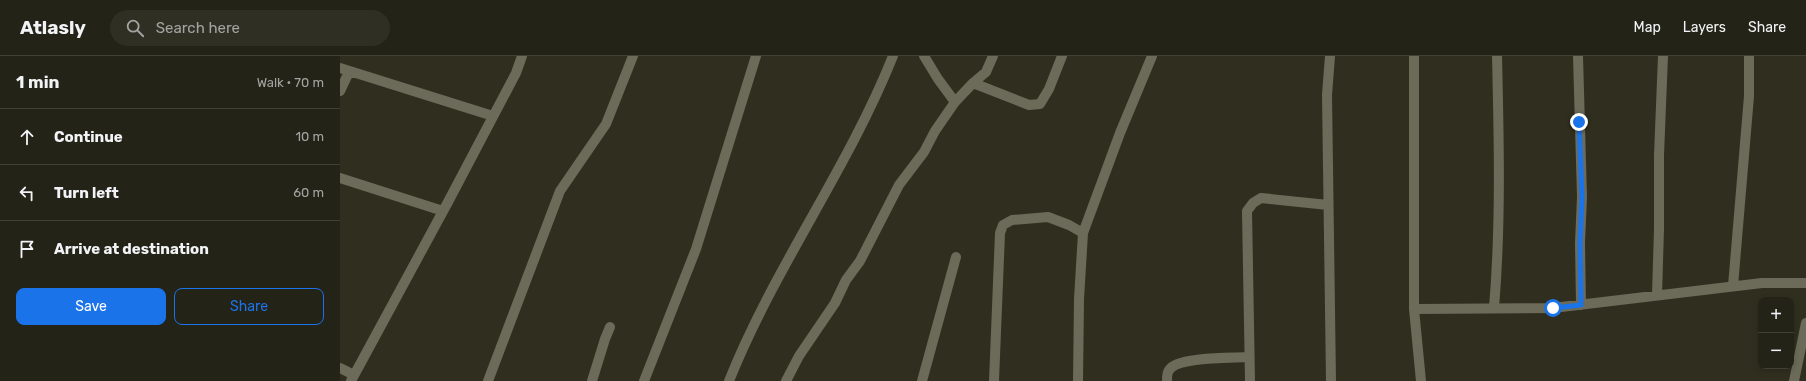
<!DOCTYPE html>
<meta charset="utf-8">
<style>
:root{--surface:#242317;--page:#302f24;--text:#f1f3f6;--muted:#a3a4a1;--line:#414036;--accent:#1a73e8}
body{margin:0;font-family:Rubik,sans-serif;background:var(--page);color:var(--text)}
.controls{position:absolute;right:12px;bottom:12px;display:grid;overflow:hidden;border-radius:8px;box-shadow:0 2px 6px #0003}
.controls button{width:36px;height:36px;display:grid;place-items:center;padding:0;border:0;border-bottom:1px solid var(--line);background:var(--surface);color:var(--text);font:20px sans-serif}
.stop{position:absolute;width:12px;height:12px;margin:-9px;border:3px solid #1a73e8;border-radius:50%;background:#fff}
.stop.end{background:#1a73e8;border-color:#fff;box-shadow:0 1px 4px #0008}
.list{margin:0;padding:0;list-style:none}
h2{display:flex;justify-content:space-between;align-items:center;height:52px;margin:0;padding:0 16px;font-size:17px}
h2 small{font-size:13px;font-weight:400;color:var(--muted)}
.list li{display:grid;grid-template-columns:26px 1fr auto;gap:12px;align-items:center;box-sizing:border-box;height:56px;padding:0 16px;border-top:1px solid var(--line)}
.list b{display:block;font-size:15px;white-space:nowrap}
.list em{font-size:13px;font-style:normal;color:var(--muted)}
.actions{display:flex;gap:8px;padding:12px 16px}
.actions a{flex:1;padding:9px 0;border:1px solid var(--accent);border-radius:8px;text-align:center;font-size:14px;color:var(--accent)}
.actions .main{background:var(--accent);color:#fff}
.icon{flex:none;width:22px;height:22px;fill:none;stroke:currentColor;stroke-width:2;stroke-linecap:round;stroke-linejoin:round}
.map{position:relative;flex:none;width:1466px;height:325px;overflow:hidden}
header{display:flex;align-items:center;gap:24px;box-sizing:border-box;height:56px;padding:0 20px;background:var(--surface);border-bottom:1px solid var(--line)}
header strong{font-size:19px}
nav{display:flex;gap:22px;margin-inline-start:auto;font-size:14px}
.search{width:280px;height:36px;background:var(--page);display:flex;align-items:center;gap:10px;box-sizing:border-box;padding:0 14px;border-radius:22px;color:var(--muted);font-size:15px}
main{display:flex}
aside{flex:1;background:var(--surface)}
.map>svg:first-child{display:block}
</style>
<header>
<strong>Atlasly</strong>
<div class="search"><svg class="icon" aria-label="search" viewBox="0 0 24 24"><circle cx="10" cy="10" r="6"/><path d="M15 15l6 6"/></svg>Search here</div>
<nav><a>Map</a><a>Layers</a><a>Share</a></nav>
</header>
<main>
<aside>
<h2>1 min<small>Walk · 70 m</small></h2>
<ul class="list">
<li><svg class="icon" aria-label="ahead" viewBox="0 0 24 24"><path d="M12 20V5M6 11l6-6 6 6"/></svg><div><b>Continue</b></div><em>10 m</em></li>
<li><svg class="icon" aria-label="left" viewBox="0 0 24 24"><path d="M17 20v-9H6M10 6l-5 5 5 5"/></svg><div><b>Turn left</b></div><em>60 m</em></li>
<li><svg class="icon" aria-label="arrive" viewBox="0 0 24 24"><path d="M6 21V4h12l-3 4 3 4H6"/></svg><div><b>Arrive at destination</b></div></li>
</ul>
<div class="actions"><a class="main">Save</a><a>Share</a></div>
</aside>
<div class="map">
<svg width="1466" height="325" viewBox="0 0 1466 325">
<rect width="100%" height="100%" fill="#302f1f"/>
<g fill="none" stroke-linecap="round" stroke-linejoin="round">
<!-- minor -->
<path stroke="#6c6a59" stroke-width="10" d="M584,0L598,23L615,46
M990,0L987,39L991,325
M1074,0V253L1081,325
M1238,0L1242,141L1240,187L1241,249
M0,12L153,60
M633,27L646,16L653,0
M0,35L9,16
M0,122L103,155
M1393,230L1409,40V0
M1317,239L1319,173V99L1323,0
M1154,252C1161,168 1159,84 1157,0
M1074,253L1213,252L1422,227H1466
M0,312L14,319
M11,325L108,146L176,17L182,0
M148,325L220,135L266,68L293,0
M252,325L265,283L270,271
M304,325L356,193L416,0
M389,325C434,212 508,113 553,0
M446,325L459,300L495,247L506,224L520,205L559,129L584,96L595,75L615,46L633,27L689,49L700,48L709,33L722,0
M582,325L616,201
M654,325L660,177L663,169L672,164L708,161L729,169L743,177
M738,325L739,243L743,177L780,77L812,0
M827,325C827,319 827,315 832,311C844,301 891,302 908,301
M910,325L907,155L913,147L921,142L988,149
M1454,325L1466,267"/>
</g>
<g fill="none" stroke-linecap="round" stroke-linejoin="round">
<!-- route -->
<path stroke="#1a73e8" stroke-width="5" d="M1213,252L1241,249L1240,187L1242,141L1239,66"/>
</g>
</svg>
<div class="controls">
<button>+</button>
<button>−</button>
</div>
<div class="stop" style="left:1213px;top:252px"></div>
<div class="stop end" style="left:1239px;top:66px"></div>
</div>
</main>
